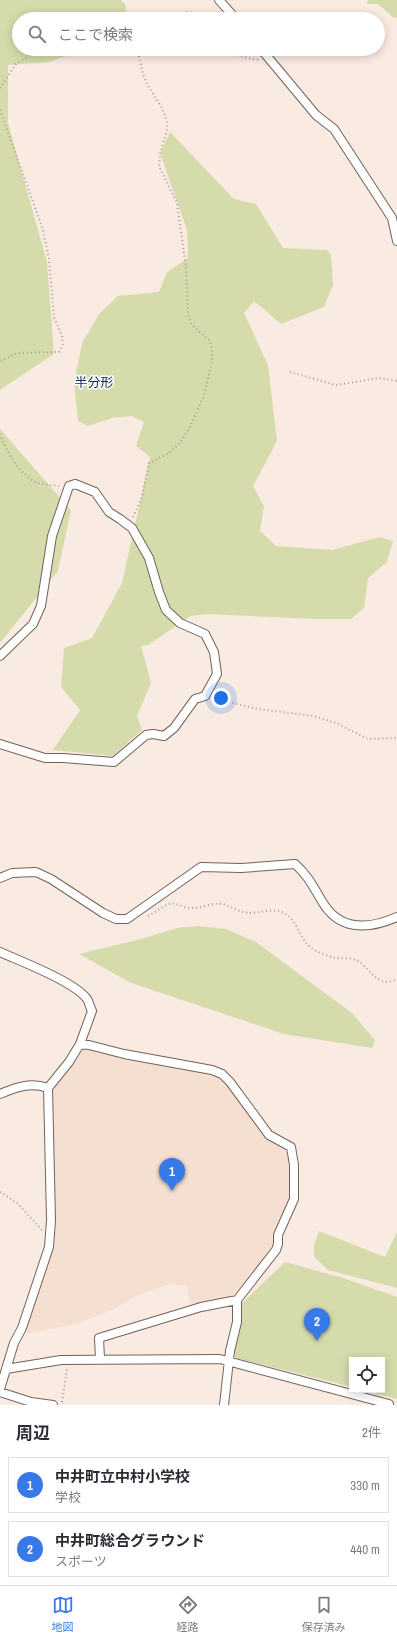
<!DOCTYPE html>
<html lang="ja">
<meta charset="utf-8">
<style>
:root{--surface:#fff;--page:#f2f2f3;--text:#2b2b33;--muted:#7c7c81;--line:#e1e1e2;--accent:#3679e7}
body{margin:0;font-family:"Archivo Narrow","Noto Sans JP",sans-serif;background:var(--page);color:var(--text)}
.controls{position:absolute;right:12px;bottom:12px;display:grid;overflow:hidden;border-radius:0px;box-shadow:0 2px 10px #0003}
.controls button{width:36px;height:36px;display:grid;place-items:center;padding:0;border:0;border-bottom:1px solid var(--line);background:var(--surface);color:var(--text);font:20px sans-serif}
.you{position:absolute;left:221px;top:698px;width:14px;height:14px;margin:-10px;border:3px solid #fff;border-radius:50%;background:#1a73e8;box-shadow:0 0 0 6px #1a73e833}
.badge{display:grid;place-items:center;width:26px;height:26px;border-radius:50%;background:var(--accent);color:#fff;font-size:13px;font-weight:700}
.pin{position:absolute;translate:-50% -33px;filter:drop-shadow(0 1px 2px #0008)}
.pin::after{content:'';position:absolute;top:21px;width:14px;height:12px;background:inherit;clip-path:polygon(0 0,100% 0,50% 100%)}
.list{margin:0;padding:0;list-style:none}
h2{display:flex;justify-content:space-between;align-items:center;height:52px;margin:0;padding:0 16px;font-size:17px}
h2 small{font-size:13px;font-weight:400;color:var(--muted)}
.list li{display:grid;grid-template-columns:26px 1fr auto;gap:12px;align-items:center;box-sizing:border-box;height:56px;margin:0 8px 8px;padding:0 8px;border:1px solid var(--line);border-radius:0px}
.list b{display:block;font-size:15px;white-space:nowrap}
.list p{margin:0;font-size:13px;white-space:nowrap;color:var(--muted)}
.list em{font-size:13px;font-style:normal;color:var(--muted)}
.icon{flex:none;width:22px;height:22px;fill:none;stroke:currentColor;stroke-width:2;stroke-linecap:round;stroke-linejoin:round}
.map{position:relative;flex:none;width:397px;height:1405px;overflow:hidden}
.search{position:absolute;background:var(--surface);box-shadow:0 2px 10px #0003;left:12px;right:12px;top:12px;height:44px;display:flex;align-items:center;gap:10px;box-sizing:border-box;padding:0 14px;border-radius:22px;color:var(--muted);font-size:15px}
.sheet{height:180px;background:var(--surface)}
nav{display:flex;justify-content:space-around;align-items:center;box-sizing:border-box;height:56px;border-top:1px solid var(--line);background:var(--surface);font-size:11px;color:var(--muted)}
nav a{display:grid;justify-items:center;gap:2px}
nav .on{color:var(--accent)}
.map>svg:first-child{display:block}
</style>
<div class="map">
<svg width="397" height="1405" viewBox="0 0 397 1405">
<rect width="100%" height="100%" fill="#faebe2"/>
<!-- built -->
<path fill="#f4dfd1" d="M88,1049L119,1057L204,1072L218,1076L227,1085L267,1139L289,1153L292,1165L291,1199L273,1249L236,1292L226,1299L191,1306L186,1286L170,1284L138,1295L112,1310L76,1324L26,1334L33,1307L52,1247L54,1233L53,1091L80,1050Z"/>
<!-- green -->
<path fill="#d6dbac" d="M0,0H121L125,4L127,14L150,13L139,19H19V49H85L49,62L8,65V123L47,262L54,354L0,390Z
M368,0H397V18L393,17L378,4H367Z
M170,132L234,199L256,204L283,248L327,250L331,255L333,285L324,307L281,324L254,301L244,313L268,365L277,441L253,486L264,506L260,531L276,546L332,550L380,537L393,541L387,562L368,578L364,608L351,619H316L208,614L191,616L148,645L141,646L151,683L137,716L142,730L113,756L53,750L80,710L61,687L64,648L92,638L122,583L150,457L136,446L144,422L132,416L112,418L88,426L78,421L74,382L77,367L83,341L100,313L118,296L159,292L167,272L188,258L187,230L160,153Z
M0,429L71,510L58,571L0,643Z
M198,926L226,929L256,942L352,1013L375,1040L372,1048L284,1034L131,983L79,954L141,939L177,928Z
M319,1231L385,1257L397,1232V1288L328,1270L314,1257V1245Z
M285,1262L343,1278L397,1297V1399L362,1390H382V1360H352V1387L236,1358L234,1353L240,1329L241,1304Z"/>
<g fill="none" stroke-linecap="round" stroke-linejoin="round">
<defs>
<path id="street" d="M219,0L236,19
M261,49L316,115L334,129L392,218L397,241
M0,656L33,624L41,606L52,536L69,486L75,484L95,492L109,512L120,519L132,528L149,558L159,592L166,610L180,623L205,634L214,652L217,674L205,696L195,699L174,728L164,736L153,734L146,735L114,762L63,758H45L0,744
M0,878L12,873L36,872L51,879L103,913L116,919H127L201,867L241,868L295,864C310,877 315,891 325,906C343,932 372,928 397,917
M0,952C20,961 75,982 87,999C89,1002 90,1007 92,1011L80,1044L69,1062L48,1088L51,1220L49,1247L22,1328L14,1343L0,1389
M80,1044L89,1045L124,1054L212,1070L222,1074L230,1082L269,1135L291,1147L294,1165V1199L278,1235V1244L276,1250L237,1300V1322L230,1351L224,1405
M0,1094C17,1087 30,1082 48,1088
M100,1359L99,1338L201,1307L237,1300
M6,1369L61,1360L220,1359L389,1404V1405
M0,1392L31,1402L53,1405"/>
</defs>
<!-- street casing -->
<use href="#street" stroke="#6f635b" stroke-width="10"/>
<!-- path -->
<path stroke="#a69b94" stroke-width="2" stroke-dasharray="1 3" stroke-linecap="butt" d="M163,19C176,15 192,6 202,19
M223,49L225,51L247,58L259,60
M0,88L16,64L40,49
M0,110L43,230L49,259L54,317L62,336L63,344L59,352L17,353L0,361
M290,372L336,385L379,378L397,381
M0,434C5,449 19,474 34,481C41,485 52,485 59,486
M133,517L142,497L149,463L167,454L180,443L191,425L204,395L212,362V350L210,341L192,325L188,314L186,268L177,203L159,166L160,153L167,131V121L162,108L147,84L143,74L138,52L136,49
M213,698L258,709L314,716L336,723L368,739L397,738
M148,916C155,913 162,906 169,904C177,902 183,908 190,908C201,909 212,902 223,904C232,907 239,912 249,913C259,913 273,908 282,912C298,919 298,937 310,947C316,952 328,956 335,958C342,959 350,957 356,960C369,965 376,990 397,979
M0,1192L17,1203L42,1230
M62,1402L67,1369"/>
<!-- street -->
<use href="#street" stroke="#fff" stroke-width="8"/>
</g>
<g text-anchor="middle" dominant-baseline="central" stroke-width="3" stroke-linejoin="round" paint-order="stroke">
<!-- neighbourhood labels -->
<g font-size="13" fill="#0c2c60" stroke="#fff">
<text x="94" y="382">半分形</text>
</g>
</g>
</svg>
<div class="controls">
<button><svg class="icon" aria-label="locate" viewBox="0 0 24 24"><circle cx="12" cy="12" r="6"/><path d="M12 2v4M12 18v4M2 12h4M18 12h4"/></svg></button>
</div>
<div class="you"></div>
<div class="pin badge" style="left:172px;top:1191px">1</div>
<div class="pin badge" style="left:317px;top:1341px">2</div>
<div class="search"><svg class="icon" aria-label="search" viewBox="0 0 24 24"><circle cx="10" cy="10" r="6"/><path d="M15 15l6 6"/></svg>ここで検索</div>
</div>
<section class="sheet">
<h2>周辺<small>2件</small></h2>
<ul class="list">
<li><span class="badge">1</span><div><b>中井町立中村小学校</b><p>学校</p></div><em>330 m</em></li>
<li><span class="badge">2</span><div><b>中井町総合グラウンド</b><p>スポーツ</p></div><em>440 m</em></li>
</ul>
</section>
<nav>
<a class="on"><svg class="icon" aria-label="map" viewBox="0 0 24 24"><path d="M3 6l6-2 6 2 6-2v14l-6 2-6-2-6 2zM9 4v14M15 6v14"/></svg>地図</a>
<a><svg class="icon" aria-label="directions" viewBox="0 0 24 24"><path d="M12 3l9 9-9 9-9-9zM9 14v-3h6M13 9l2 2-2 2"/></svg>経路</a>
<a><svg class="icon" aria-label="saved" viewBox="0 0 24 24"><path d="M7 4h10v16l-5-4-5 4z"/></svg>保存済み</a>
</nav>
